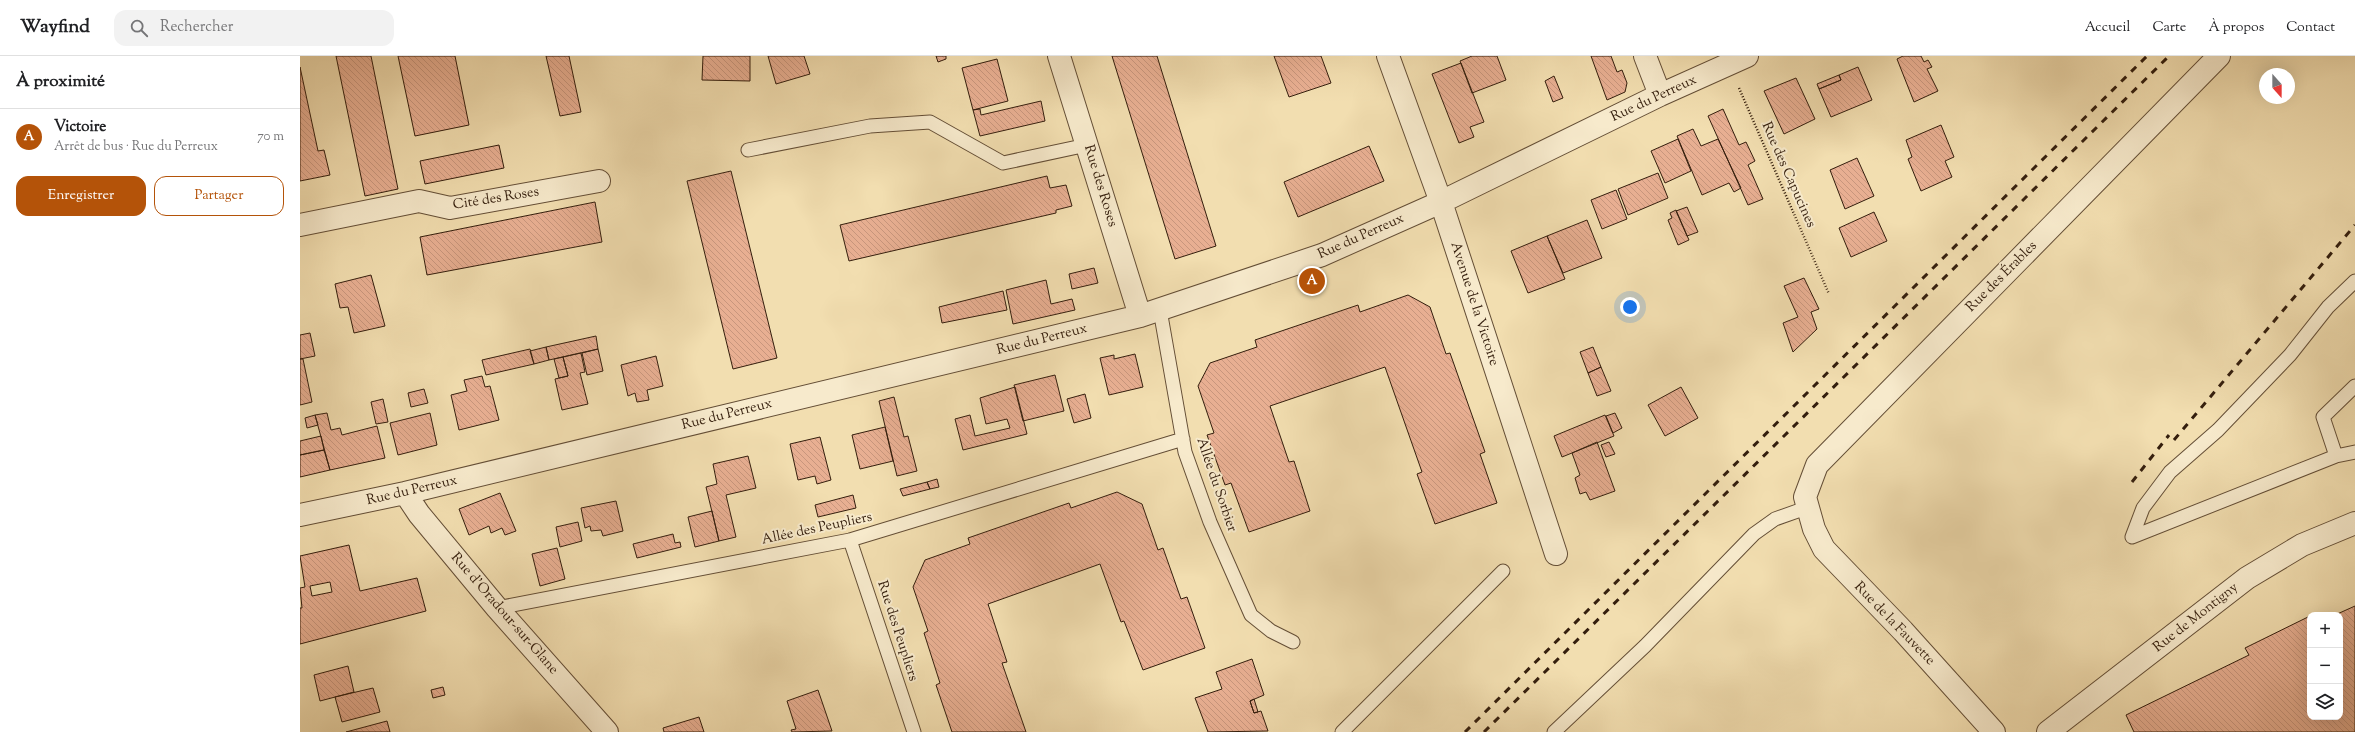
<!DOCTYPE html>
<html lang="fr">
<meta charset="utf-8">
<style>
:root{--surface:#fff;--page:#f2f2f2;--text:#202124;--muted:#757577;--line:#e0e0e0;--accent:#b45309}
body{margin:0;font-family:"Sorts Mill Goudy",serif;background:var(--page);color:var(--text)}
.controls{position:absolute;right:12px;bottom:12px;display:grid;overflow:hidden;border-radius:8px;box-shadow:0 4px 16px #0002}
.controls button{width:36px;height:36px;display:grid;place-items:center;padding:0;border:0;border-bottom:1px solid var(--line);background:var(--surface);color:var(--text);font:20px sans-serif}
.compass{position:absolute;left:1959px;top:12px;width:36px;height:36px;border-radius:50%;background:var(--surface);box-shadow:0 4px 16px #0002;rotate:159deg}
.you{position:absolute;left:1330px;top:251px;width:14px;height:14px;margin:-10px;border:3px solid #fff;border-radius:50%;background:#1a73e8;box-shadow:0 0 0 6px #1a73e833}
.badge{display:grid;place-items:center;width:26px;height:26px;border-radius:50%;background:var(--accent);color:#fff;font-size:13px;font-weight:700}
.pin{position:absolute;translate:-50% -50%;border:2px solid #fff;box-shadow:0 1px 4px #0006}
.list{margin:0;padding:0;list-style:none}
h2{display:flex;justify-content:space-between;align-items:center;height:52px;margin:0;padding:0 16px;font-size:17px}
h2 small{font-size:13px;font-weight:400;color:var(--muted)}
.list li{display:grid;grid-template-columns:26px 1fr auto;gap:12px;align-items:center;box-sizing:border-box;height:56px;padding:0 16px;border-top:1px solid var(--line)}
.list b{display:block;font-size:15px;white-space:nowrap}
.list p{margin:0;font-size:13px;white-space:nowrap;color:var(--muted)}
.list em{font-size:13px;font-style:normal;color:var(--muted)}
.actions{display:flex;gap:8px;padding:12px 16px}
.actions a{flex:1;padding:9px 0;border:1px solid var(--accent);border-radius:12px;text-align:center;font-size:14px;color:var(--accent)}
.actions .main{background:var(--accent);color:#fff}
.icon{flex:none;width:22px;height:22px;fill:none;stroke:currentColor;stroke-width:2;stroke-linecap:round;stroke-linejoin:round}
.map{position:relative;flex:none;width:2055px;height:676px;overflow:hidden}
header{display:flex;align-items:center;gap:24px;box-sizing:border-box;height:56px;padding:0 20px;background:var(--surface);border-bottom:1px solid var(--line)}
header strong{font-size:19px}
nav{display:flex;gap:22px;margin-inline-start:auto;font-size:14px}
.search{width:280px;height:36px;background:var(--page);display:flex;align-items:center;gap:10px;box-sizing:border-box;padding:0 14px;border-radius:12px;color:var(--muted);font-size:15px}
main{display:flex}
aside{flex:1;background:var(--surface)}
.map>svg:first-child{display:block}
</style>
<header>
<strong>Wayfind</strong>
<div class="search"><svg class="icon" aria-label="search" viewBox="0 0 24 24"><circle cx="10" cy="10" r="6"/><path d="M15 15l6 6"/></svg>Rechercher</div>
<nav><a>Accueil</a><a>Carte</a><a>À propos</a><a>Contact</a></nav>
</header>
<main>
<aside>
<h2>À proximité<small></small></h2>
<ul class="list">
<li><span class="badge">A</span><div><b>Victoire</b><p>Arrêt de bus · Rue du Perreux</p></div><em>70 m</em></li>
</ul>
<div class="actions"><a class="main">Enregistrer</a><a>Partager</a></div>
</aside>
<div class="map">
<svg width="2055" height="676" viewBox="0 0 2055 676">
<defs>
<pattern id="building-back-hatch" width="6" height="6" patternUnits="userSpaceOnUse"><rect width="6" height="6" fill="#e8af92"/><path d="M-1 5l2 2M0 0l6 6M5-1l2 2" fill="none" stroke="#c8967d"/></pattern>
</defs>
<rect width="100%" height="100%" fill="#f2deb0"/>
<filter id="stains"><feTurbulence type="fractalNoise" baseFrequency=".005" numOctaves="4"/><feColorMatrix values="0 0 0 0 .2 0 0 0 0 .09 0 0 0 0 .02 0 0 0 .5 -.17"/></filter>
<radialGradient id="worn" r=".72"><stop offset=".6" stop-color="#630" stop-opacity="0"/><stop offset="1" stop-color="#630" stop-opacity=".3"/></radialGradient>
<!-- building -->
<path fill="url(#building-back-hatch)" stroke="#341e0d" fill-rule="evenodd" d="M36,0H71L98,133L65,140Z
M98,0H155L169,69L115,80Z
M246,0H269L281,56L260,60Z
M403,0H450V25L402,24Z
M468,0H504L510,18L476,28Z
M636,0H646V3L638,6Z
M812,0H857L916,190L875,203Z
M974,0H1021L1031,27L989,41Z
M1172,0H1197L1206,24L1172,37L1160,5Z
M1291,0H1311L1317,16L1322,14L1327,27L1325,36L1307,44Z
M1603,0H1621L1624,6L1628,4L1632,11L1627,13L1638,35L1614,46L1597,3Z
M697,3L708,45L673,54L662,12Z
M1161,7L1184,66L1170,71L1174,81L1159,87L1132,18Z
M0,11L18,95L24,94L30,119L0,125Z
M1558,11L1572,44L1531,61L1519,33L1541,24L1539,19Z
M1539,19L1541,24L1519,33L1517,28Z
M1254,20L1263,42L1253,46L1245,25Z
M1496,22L1515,63L1484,78L1464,35Z
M741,45L745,65L680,80L673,54L680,53L681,59Z
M1423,53L1439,89L1446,86L1455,105L1448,109L1463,143L1448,149L1408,60Z
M1641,69L1654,101L1645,105L1652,121L1621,135L1608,103L1612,101L1606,84Z
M1393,73L1401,90L1418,83L1441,132L1434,136L1429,127L1402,139L1377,80Z
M1378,83L1391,115L1365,127L1351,95Z
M199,89L204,112L125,128L120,105Z
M1069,90L1084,125L998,161L984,126Z
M1557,102L1574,140L1545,153L1530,114Z
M431,115L477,302L433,313L387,125Z
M1358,117L1368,142L1328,159L1318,133Z
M747,120L750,132L766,129L772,150L756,154V157L549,205L540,169Z
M1316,134L1327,163L1302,173L1291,144Z
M295,146L302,186L127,219L120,181Z
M1387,151L1398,176L1387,180L1376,155Z
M1376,154L1389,184L1378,189L1368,164L1372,162L1370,157Z
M1574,156L1587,185L1551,201L1539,172Z
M1287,164L1302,202L1263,217L1247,180Z
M1247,180L1265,223L1228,237L1211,195Z
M794,212L798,227L772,233L769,218Z
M71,219L85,270L54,277L48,251L40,252L35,228Z
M1504,222L1519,253L1511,256L1517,273L1493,296L1483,267L1498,261L1484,230Z
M746,224L751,248L772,243L775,254L713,268L706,234Z
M703,235L707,254L642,267L639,251Z
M1108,239L1130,251L1146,298L1150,297L1185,396L1180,398L1197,447L1135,468L1117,418L1122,416L1085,311L970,350L989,406L994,405L1010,455L949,476L931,427L925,429L907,379L914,377L898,330L910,307L957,291L955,284L1058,249L1060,256Z
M10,277L15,300L0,303V279Z
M296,280L298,293L249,304L246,291Z
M246,291L249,304L234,308L230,295Z
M1293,291L1301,311L1288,317L1280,296Z
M230,293L234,308L186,319L182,304Z
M298,293L303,315L287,319L282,297Z
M281,297L285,316L280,317L288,348L262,354L255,323L268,320L263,301Z
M835,298L843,331L809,339L800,302L814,299V303Z
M356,300L363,330L347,334L349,344L337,346L335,337L328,340L321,309Z
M263,301L268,320L259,322L254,303Z
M0,303H3L12,346L0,349Z
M1301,311L1311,335L1297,340L1288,317Z
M755,319L764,355L723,365L714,329Z
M182,320L185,331L190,330L199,364L159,374L151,339L167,335L164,324Z
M715,331L727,378L663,394L655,363L670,359L675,380L710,372L707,363L686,368L680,342Z
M1381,331L1398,362L1365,380L1348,349Z
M124,333L128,347L111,351L108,337Z
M785,338L791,362L774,367L767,343Z
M594,341L604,381L608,380L617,415L597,420L579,345Z
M83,343L88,366L76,368L71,346Z
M27,357L31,374L40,372L42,379L77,370L85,402L30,414L15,359Z
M130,357L137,389L98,399L90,367Z
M1315,357L1322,372L1313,377L1306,360Z
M15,359L18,369L7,372L5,362Z
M1305,359L1314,380L1262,401L1254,380Z
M585,371L593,405L560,413L552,379Z
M21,380L24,394L0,399V385Z
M520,381L531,424L517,428L515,420L498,424L490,388Z
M1297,386L1315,435L1290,444L1286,436L1280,438L1275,422L1280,419L1272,397Z
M1309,386L1315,398L1306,401L1301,389Z
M24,394L30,414L0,421V399Z
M448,400L456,432L426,439L436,481L419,485L406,431L417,428L413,408Z
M637,423L639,431L630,433L627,426Z
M627,426L630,433L603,440L600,433Z
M817,436L842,448L858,494L863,492L881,543L887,541L905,592L843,614L824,565L821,566L800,508L688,548L707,606L702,607L726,676H652L636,629L640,627L624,577L628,575L613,531L625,504L670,488L668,482L769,447L771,452Z
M200,437L216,475L205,479L202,472L191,477L189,470L169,479L159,453Z
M553,439L556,452L518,461L515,449Z
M316,445L323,475L303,480L301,474L291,475L290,470L285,472L281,452Z
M412,455L419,485L395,491L388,461Z
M278,466L282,485L260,491L256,471Z
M373,478L375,487L380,486L381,491L337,502L333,488Z
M49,489L60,535L117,522L126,555L0,588V552H2L0,532L5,531L0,500ZM30,526L32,536L12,540L10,530Z
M257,492L265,523L240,530L232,498Z
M2055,550V676H1834L1826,659L1949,599L1945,592L2010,560V661H2040V559H2035Z
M952,603L964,639L950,645L954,657L961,655L968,675L908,676L895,642L922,633L916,616Z
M48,610L54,636L20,645L14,619Z
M143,631L145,639L133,642L131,634Z
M73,632L80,656L42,666L35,641Z
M518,634L532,675L492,676L491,674L496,673L487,645Z
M954,643L958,656L954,657L950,645Z
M399,661L404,676H364L363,672Z
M87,665L90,676H46Z"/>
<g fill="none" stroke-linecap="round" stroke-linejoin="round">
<defs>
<path id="lane" d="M448,94L570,70L630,66L703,107L787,89
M2055,225L2028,251L1990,299L1918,374L1870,416L1843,452L1832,481L2036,400L2055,396
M860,254L885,396L910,466L951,559L971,575L993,586
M2036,400L2023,361L2055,330
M550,484L614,676
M197,552L550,484L883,383
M1042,676L1203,515
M1254,676L1345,590L1454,478L1475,463L1506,452"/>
<path id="street" d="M759,0L840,260
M1088,0L1142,149L1256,498
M1345,0L1360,39
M0,169L119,145L150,152L299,125
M105,437L119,458L197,552L307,676
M0,459L105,437L840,260L1022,199L1141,146L1360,39L1447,0
M1694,676L1603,575L1524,493L1514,473L1505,441L1517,409L1919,0
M1748,676L1947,522L2002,489L2055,467"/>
</defs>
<!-- lane casing -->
<use href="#lane" stroke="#644e36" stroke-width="15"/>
<!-- street casing -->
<use href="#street" stroke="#644e36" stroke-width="24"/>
<!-- path -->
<path stroke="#341e0d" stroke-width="2.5" stroke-dasharray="1 2" stroke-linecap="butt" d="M1439,32L1529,238"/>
<!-- lane -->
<use href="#lane" stroke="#f7eacc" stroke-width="13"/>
<!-- street -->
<use href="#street" stroke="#f7eacc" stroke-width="22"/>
<!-- rail -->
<path stroke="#341e0d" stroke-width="3" stroke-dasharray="7 7" stroke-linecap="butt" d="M1874,384L2055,169
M1832,426L1869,379
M1165,676L1847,0
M1184,676L1869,0"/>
</g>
<g text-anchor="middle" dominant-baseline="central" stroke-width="4" stroke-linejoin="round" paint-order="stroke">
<!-- street labels -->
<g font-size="14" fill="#341e0d" stroke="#f7eacc">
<text transform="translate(1354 43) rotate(-25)">Rue du Perreux</text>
<text transform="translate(1488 119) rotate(66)">Rue des Capucines</text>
<text transform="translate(800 130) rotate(73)">Rue des Roses</text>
<text transform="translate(196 143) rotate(-9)">Cité des Roses</text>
<text transform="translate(1061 181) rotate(-24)">Rue du Perreux</text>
<text transform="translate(1702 221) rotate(-45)">Rue des Érables</text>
<text transform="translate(1174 248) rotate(72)">Avenue de la Victoire</text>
<text transform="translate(742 284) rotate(-14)">Rue du Perreux</text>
<text transform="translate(427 359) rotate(-14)">Rue du Perreux</text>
<text transform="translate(916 429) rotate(71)">Allée du Sorbier</text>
<text transform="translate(112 435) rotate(-13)">Rue du Perreux</text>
<text transform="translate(517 473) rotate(-12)">Allée des Peupliers</text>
<text transform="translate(204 558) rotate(49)">Rue d'Oradour-sur-Glane</text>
<text transform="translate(1896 562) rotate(-38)">Rue de Montigny</text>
<text transform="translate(1594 568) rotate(46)">Rue de la Fauvette</text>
<text transform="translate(597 575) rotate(72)">Rue des Peupliers</text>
</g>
</g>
<rect width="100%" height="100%" filter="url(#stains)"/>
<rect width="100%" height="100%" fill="url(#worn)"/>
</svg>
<div class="controls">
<button>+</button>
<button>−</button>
<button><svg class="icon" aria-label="layers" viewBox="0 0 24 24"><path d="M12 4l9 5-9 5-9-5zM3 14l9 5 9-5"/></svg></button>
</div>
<svg class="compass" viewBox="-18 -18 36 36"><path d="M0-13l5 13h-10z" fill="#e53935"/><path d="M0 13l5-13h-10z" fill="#757577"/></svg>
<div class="you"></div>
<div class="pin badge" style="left:1012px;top:225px">A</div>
</div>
</main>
